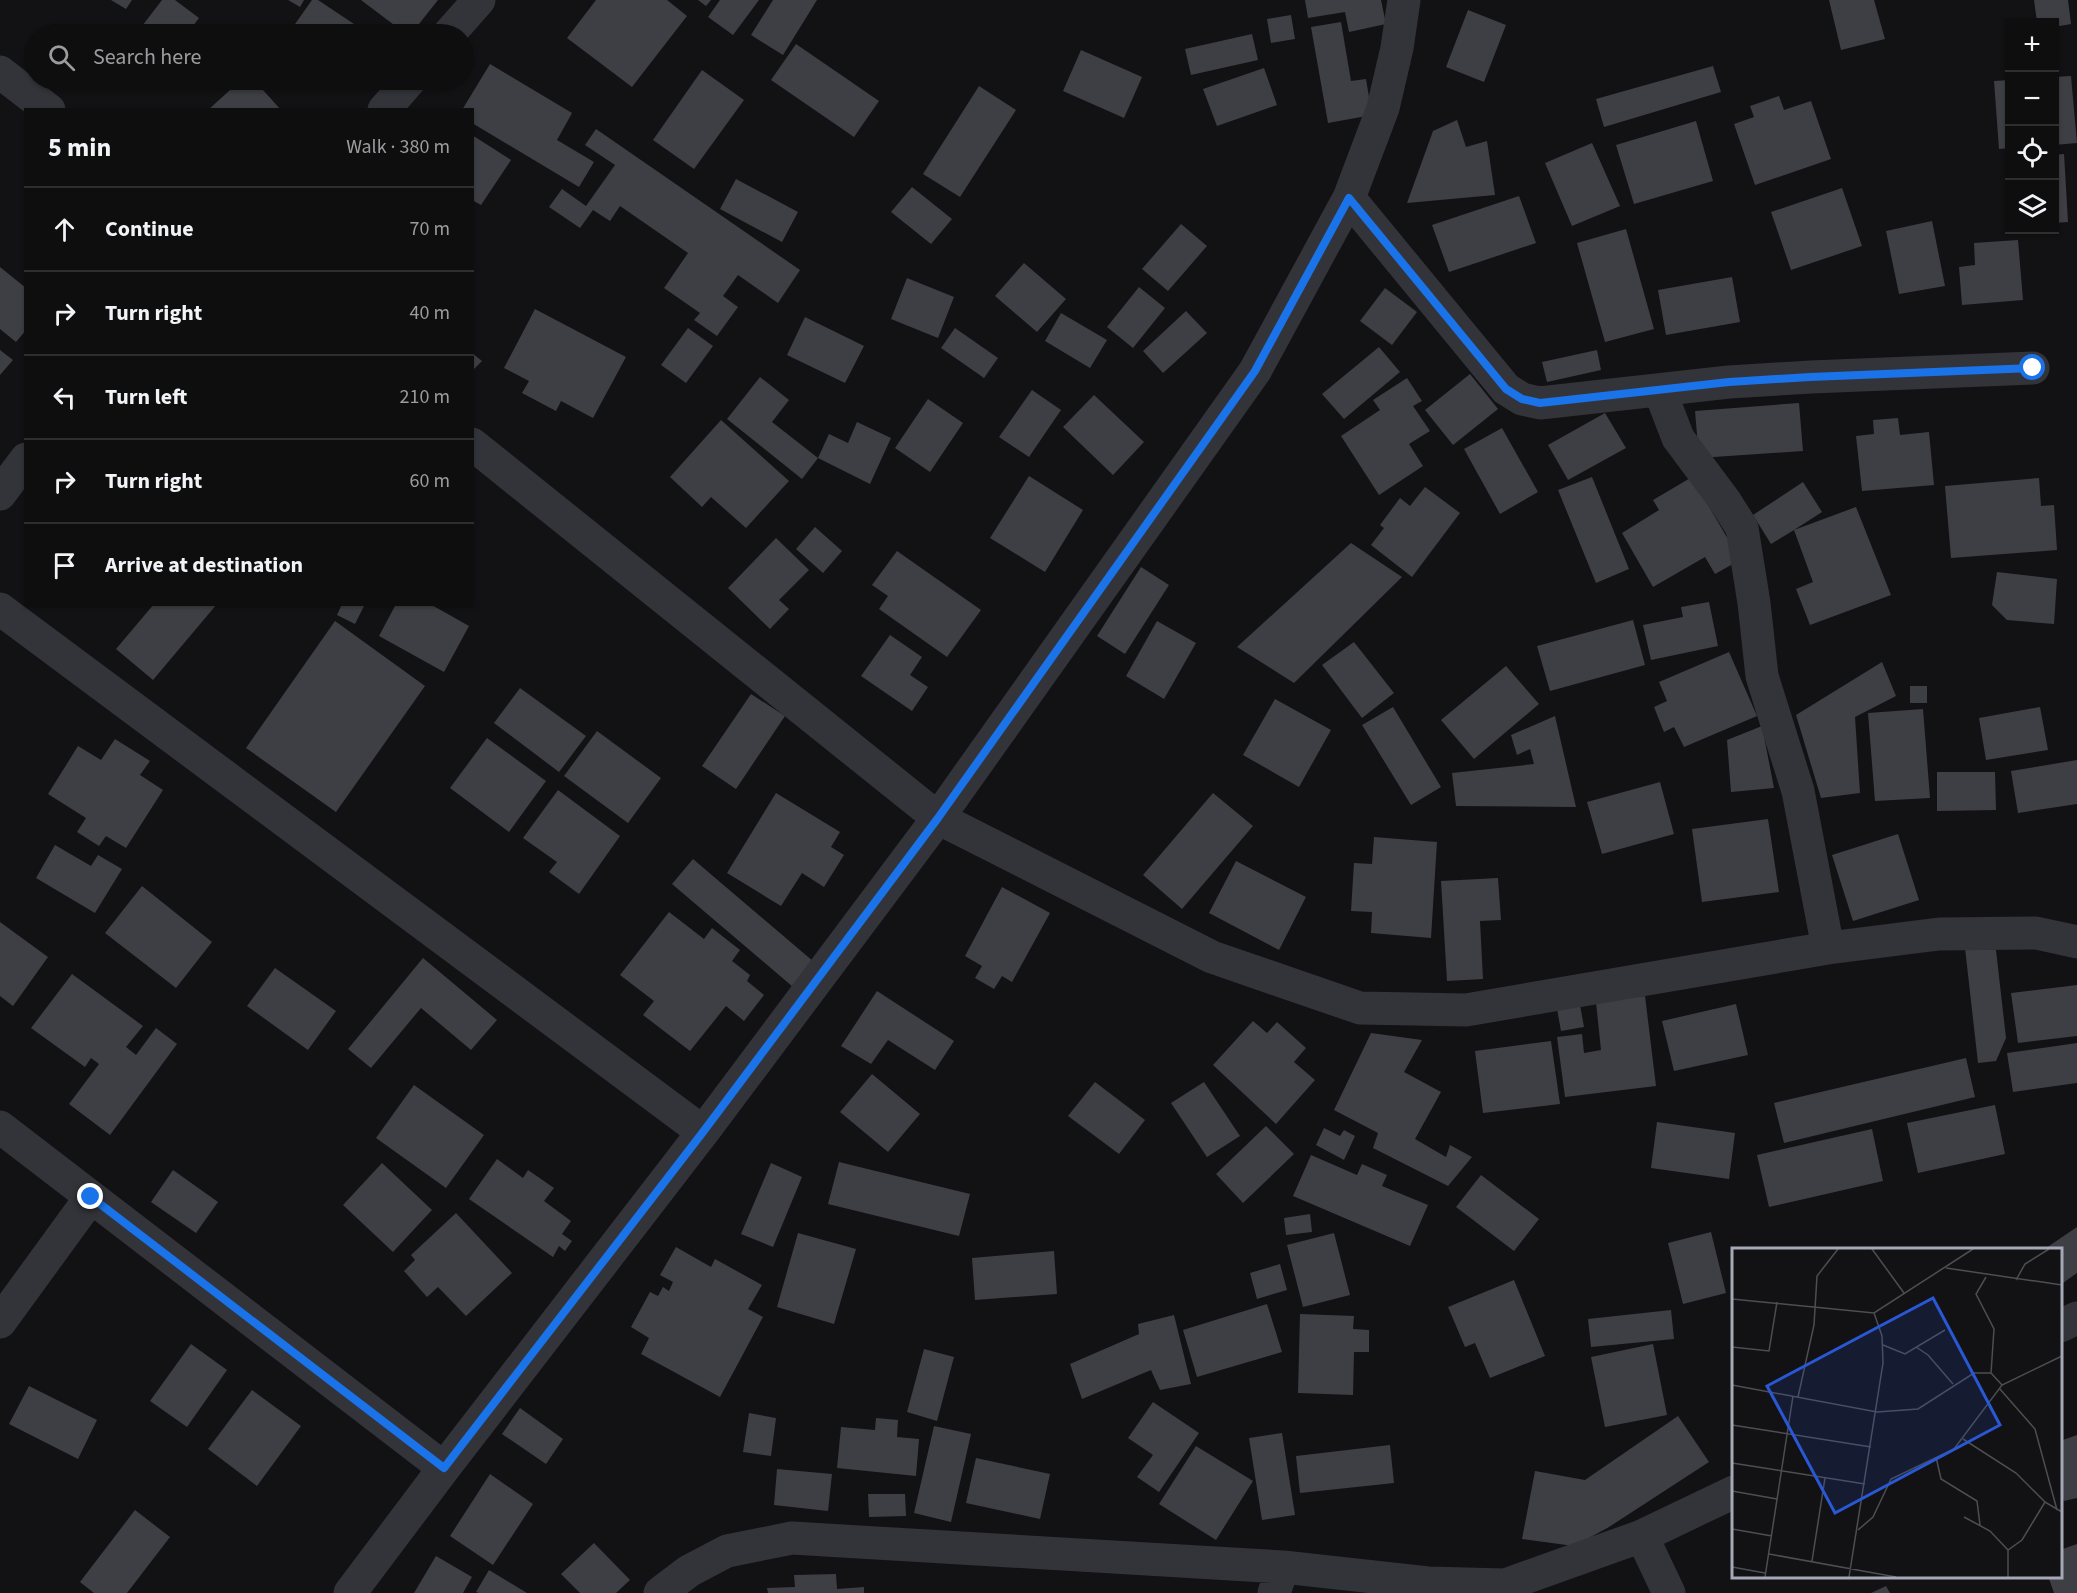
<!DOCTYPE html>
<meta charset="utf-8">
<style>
:root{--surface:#0e0e0f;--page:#171718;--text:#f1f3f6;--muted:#9b9c9e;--line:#2e2e2f}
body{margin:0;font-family:"Source Sans 3",sans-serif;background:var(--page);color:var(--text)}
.controls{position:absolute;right:18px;top:18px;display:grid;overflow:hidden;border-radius:0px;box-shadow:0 2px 4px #0004}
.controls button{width:54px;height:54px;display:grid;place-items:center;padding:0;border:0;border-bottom:2px solid var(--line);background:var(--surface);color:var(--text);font:30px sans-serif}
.stop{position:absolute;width:18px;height:18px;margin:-14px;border:4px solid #1a73e8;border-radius:50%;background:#fff}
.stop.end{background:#1a73e8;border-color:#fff;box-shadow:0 2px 6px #0008}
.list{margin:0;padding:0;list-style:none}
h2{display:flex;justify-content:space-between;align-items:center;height:78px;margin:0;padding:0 24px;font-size:26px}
h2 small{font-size:20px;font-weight:400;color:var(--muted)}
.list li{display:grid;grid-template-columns:39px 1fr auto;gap:18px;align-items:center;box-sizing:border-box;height:84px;padding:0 24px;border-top:2px solid var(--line)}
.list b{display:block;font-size:22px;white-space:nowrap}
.list em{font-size:20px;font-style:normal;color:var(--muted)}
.icon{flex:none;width:33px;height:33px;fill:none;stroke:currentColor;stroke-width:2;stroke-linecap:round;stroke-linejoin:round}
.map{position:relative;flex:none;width:2077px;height:1593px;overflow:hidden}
.search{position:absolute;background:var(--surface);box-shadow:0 2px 4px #0004;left:24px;top:24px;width:450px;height:66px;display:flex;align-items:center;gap:15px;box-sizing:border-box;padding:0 21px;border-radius:33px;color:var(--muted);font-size:22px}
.panel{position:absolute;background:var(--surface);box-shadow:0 2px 4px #0004;left:24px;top:108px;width:450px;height:498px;border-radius:0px}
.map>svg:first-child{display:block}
</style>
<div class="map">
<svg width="2077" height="1593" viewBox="0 0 2077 1593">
<rect width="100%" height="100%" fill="#121214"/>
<!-- building -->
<path fill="#3e3f44" d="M111,0H132L126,9Z
M162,0H175L199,18L187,34H136Z
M288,0H304L300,7Z
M312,0H318L354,24L347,34H288Z
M361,0H438L411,34H406Z
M596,0H667L687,16L632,87L567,38Z
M698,0H711L706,6Z
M720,0H759L733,35L708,17Z
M773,0H817L783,55L751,35Z
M1305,0H1381L1386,24L1349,32L1345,12L1308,18Z
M1829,0H1874L1885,39L1841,50Z
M2034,0H2068L2071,24L2054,27V22H2037Z
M1468,10L1506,25L1484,82L1446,67Z
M1291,15L1295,39L1271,43L1267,19Z
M1341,22L1351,81L1366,79L1372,115L1328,123L1311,27Z
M1252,34L1258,60L1191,75L1185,49Z
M796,44L879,101L854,137L771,80Z
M1081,50L1142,77L1124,118L1063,91Z
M490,64L572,113L557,140L594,162L579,187L472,123V110H462Z
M1713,66L1721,92L1604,127L1596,99Z
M1264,68L1277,105L1217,126L1203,89Z
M702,70L744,100L694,169L653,140Z
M2071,76L2077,143L2054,145V77Z
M241,80H254L281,110H208Z
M303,80H316L312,86Z
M2010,80V148L1999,149L1994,81Z
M979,86L1016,110L960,197L923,174Z
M1779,96L1784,110L1811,101L1831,159L1755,185L1734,124L1754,117L1750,106Z
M1457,120L1466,147L1487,141L1495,195L1407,203L1433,131Z
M1696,121L1713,181L1634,204L1616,145Z
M596,129L800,270L778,303L738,275L723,296L738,307L717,336L694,320L700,313L664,288L688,253L620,206L610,221L593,210L580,228L549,207L562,189L586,206L615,165L585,145Z
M472,135L511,160L481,205L472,200Z
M1592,143L1620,206L1572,226L1545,163Z
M2064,154L2068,222L2054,223V155Z
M736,179L798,212L782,242L720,209Z
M912,187L952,219L931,244L891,212Z
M1842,188L1862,246L1791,270L1771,212Z
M1519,196L1536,243L1449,272L1432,225Z
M1932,221L1945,286L1899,294L1886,231Z
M1181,224L1207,246L1168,291L1142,269Z
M1626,229L1654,329L1605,342L1577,243Z
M2018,240L2023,300L1962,305L1959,267L1975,265L1974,243Z
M1024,263L1066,299L1037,332L995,296Z
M0,267L26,288V330L16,342L0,329Z
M1732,277L1740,322L1666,335L1658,290Z
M907,278L954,297L938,338L891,319Z
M1139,287L1165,308L1133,348L1107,327Z
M1385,288L1417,312L1392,345L1360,321Z
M535,309L626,357L593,418L561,401L556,411L522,393L529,381L504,368Z
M1186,311L1207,333L1163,373L1143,351Z
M1061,313L1107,340L1090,368L1045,341Z
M805,317L864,346L845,383L787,355Z
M688,328L713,346L686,383L661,365Z
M955,328L998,358L984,378L941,348Z
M1379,347L1400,372L1344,419L1322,394Z
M0,350L13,360L0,375Z
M1597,350L1601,370L1547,382L1542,362Z
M472,353L482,361L472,371Z
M1470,374L1498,409L1453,445L1425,410Z
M760,377L789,400L772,422L818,458L802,479L727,419Z
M1407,378L1422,401L1413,406L1430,431L1409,444L1423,466L1379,495L1341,436L1380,410L1373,400Z
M1032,390L1061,410L1029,457L999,437Z
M1094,395L1144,442L1113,475L1063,427Z
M928,399L963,423L930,472L895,448Z
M1799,403L1803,451L1699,458L1695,411Z
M1605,413L1626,448L1568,480L1548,445Z
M1898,418L1900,435L1929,432L1934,485L1862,491L1856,436L1874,434L1873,420Z
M721,420L789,481L746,528L711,497L702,507L670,477Z
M857,422L891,438L870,484L818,458L829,434L848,443Z
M1502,428L1538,492L1500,514L1464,449Z
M1029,476L1083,510L1045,572L990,538Z
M1592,477L1629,569L1596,583L1558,490Z
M1692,477L1740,560L1715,574L1705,557L1653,587L1622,533L1659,510L1653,500Z
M2039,478L2041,506L2054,505L2057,550L1951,558L1945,486Z
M1803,482L1822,512L1794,530L1856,507L1891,595L1810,625L1796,589L1813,582L1794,530L1771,544L1753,515Z
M1425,487L1460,513L1412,577L1371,545L1384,528L1380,525L1400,498L1410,506Z
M815,527L842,551L823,573L796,549Z
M776,538L809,570L779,600L789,609L770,629L728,588Z
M1351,543L1402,577L1294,683L1237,647Z
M897,551L981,610L947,657L879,609L888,596L872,585Z
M1141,567L1169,585L1125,654L1097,636Z
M1997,572L2057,579L2054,624L2007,620L1992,605Z
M1709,602L1718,646L1651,660L1643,625L1683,617L1681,607Z
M154,604H217L153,680L116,649Z
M342,604H365L355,624L337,615Z
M396,604H430L469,626L444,672L379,636Z
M1633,620L1645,665L1550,691L1537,646Z
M335,621L425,686L336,812L246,748Z
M1157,621L1196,643L1164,699L1126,676Z
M890,635L922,657L910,675L928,687L912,711L861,676Z
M1354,642L1394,693L1362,718L1322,665Z
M1729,652L1757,716L1684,747L1674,727L1664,732L1654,707L1667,701L1659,682Z
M1882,662L1896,696L1855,717L1860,793L1821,798L1796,715Z
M1506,666L1539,704L1474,759L1441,720Z
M1910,686H1927V703H1910Z
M520,688L586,736L559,772L494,723Z
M751,694L785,716L736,789L702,766Z
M1275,699L1331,730L1299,787L1243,755Z
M1393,707L1441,787L1411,805L1362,725Z
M2040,707L2048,750L1986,760L1979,718Z
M1923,709L1930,798L1875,801L1868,713Z
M1555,716L1576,807L1456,806L1452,773L1534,764L1530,749L1517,755L1511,735Z
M1762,726L1774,788L1731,792L1727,740Z
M597,731L661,778L628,823L564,776Z
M487,738L546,781L509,832L450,788Z
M115,739L150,761L140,775L163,790L126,848L106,836L99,846L77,832L86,818L48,794L78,746L101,760Z
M2077,760V804L2018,813L2011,771Z
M1937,772H1995L1996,810L1937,811Z
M1660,782L1674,834L1602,854L1587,802Z
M558,790L620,836L579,894L549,872L557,862L523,838Z
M776,793L840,832L831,847L844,855L824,887L802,873L781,906L727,873Z
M1213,793L1253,826L1182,909L1143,875Z
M1768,819L1779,892L1702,902L1692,829Z
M1898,834L1919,900L1853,921L1832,855Z
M1374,837L1437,842L1431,938L1371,933L1372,912L1351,911L1354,863L1372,864Z
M55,845L91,866L98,855L122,869L95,913L36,878Z
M693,859L814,962L793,987L672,884Z
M1236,861L1306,897L1279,950L1209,913Z
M1498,878L1501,920L1480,921L1483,979L1447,981L1441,881Z
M142,886L212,942L176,988L105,933Z
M1002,887L1050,913L1012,982L1002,976L994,989L975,978L982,966L965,956Z
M669,912L704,939L712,928L740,950L732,961L750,975L747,981L764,995L744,1021L726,1006L690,1051L643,1015L654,1001L620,975Z
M0,922L48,957L13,1006L0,996Z
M1965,948L1996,950L2006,1038L1996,1061L1978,1063Z
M423,958L497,1020L471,1050L421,1008L371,1068L348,1049Z
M275,968L336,1011L308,1050L247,1006Z
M72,974L143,1026L126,1047L136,1055L156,1028L177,1044L110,1135L69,1104L99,1064L91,1058L85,1067L31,1028Z
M2077,985V1036L2018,1043L2011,993Z
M877,991L954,1041L935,1070L888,1040L871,1064L841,1046Z
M1645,996L1656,1086L1565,1097L1557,1037L1582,1034L1584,1053L1601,1050L1596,1002Z
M1736,1004L1748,1055L1674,1071L1662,1021Z
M1580,1005L1584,1027L1561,1031L1557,1009Z
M1253,1021L1267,1033L1277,1022L1306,1048L1294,1062L1315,1080L1276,1124L1213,1065Z
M1371,1033L1422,1040L1404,1072L1441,1092L1415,1139L1446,1157L1450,1145L1472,1157L1448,1186L1373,1148L1378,1133L1334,1110Z
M1551,1041L1560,1104L1483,1113L1475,1051Z
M2077,1043V1083L2013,1092L2007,1053Z
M1966,1058L1975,1097L1784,1143L1774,1103Z
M872,1074L920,1114L888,1152L840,1112Z
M1095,1082L1145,1120L1119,1154L1068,1116Z
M1204,1082L1240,1136L1207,1157L1171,1103Z
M414,1085L484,1135L446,1188L376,1138Z
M1995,1105L2005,1154L1918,1173L1907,1123Z
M1657,1122L1735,1133L1729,1179L1651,1168Z
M1266,1126L1294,1154L1243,1203L1216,1174Z
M1324,1128L1340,1136L1344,1130L1355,1136L1344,1160L1316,1145Z
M1872,1129L1883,1181L1769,1207L1757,1155Z
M1311,1155L1357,1175L1362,1164L1387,1175L1382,1186L1428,1205L1410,1246L1293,1196Z
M497,1159L523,1178L528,1170L554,1188L544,1201L571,1221L562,1234L572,1241L565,1251L559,1246L553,1257L469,1199Z
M839,1162L970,1194L959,1236L828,1204Z
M382,1163L432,1210L393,1252L343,1205Z
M771,1163L802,1177L773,1247L741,1234Z
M173,1170L218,1202L196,1233L151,1202Z
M1481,1175L1539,1219L1514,1251L1456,1207Z
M456,1213L512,1273L466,1316L438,1287L427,1297L404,1271L415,1260L411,1255Z
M1310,1214L1312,1232L1286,1235L1284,1218Z
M2077,1227V1273L2060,1285V1250H2043Z
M1711,1232L1726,1293L1683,1304L1668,1243Z
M798,1233L856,1249L834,1324L777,1307Z
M1334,1233L1350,1295L1303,1307L1287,1245Z
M676,1247L711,1267L715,1259L762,1285L748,1309L763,1317L720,1397L641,1354L649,1338L631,1327L650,1292L658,1296L663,1287L669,1291L673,1282L660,1275Z
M1054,1251L1057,1294L975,1300L972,1258Z
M1280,1264L1287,1290L1257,1299L1250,1273Z
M1514,1280L1545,1356L1490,1378L1475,1343L1465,1347L1448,1307Z
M1267,1304L1282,1352L1197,1377L1183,1330Z
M1671,1310L1674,1339L1591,1347L1588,1319Z
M1300,1314L1354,1316L1353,1329L1369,1330V1352H1354L1353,1395L1298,1393Z
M1174,1315L1191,1384L1160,1390L1151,1370L1082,1399L1070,1364L1139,1334L1138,1324Z
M191,1344L227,1370L187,1427L150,1401Z
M1653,1344L1667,1415L1605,1427L1591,1357Z
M924,1349L954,1357L937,1421L907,1412Z
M29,1386L97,1420L78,1459L9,1424Z
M252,1390L301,1426L257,1486L208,1449Z
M1153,1402L1199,1433L1159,1492L1137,1477L1153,1455L1128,1438Z
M520,1408L563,1439L546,1464L502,1434Z
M749,1413L776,1418L771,1456L743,1452Z
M1678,1416L1709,1462L1609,1527L1574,1546L1522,1539L1535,1471L1585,1480Z
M876,1418L898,1420L897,1437L919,1439L916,1476L837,1468L841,1427L875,1430Z
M934,1426L971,1434L951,1522L914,1513Z
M1282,1433L1295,1515L1262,1520L1249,1438Z
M2077,1435V1498L2064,1501L2060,1490V1441Z
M1390,1445L1394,1483L1300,1493L1296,1456Z
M1196,1446L1253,1481L1216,1540L1159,1504Z
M976,1458L1050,1474L1040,1519L966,1503Z
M777,1469L832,1474L828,1511L774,1505Z
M490,1474L533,1504L493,1565L450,1536Z
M868,1494H905L906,1516L869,1517Z
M135,1510L170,1537L127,1593H94L80,1582Z
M594,1543L630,1580L616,1593H580L561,1574Z
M2077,1544V1593H2054L2048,1576H2060V1550Z
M436,1556L472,1577L463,1593H414Z
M489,1570L527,1593H479L476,1592Z
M836,1574L837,1589L864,1587V1593H768L767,1588L795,1587L794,1575Z
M1886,1586L1890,1593H1871Z"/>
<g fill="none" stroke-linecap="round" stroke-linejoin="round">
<!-- minor -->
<path stroke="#333439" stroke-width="33" d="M449,34L479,0
M0,72L49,110
M384,110L410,80
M1349,198L1506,389L1522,399L1540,403L1729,382L1811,377L2033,368
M1660,391L1678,438L1725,501L1742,528L1754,603L1762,676L1798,791L1828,948
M472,444L938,818L1212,957L1360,1008L1466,1010L1828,948L1939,934L2036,933L2077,942
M0,494L26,459
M0,609L703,1132
M0,1127L444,1468
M0,1322L91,1197
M2060,1326L2077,1318
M1642,1536L1669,1593
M350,1593L444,1468L703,1132L938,818L1255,371L1349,198L1383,108L1397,48L1404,0
M660,1593L689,1571L727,1551L792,1538L1283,1567L1428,1583L1505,1585L1642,1536L1734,1492
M1274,1593L1283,1567"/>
</g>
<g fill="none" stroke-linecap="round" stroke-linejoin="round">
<!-- route -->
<path stroke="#1a73e8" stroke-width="8" d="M91,1197L444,1468L703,1132L938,818L1255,371L1349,198L1506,389L1522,399L1540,403L1729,382L1810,377L2033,368"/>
</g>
<!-- overview -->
<g transform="translate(1732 1248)">
<rect width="330" height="330" fill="#121214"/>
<path fill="none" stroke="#4c4e54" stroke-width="1.5" d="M140,1L172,45M214,20L330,37M254,29L244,46L262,81L259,125M284,32L293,16L317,1M0,51L142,65L241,1M151,97L173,106L213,82M0,99L37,103L45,54M184,99L196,107L221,136M0,137L145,164L186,161L242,125H259L270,137M267,140L303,181L325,262M66,149L82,77L85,28L106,1M0,177L139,199M231,191L284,225L313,254M204,209L209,231L245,253L248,277M0,215L133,236M0,243L45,251M232,269L258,283L276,302L290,292L313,254L330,264M0,281L40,288M126,282L141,269L159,231L222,201L270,137L330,108M37,306L164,329M80,313L93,230M0,319L33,325M33,329L61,148M117,329L151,115L150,88L142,65M276,329V302"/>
<path fill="#2a57d4" fill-opacity="0.15" stroke="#2a57d4" stroke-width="3" d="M201,50L268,177L103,265L35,138Z"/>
<rect width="330" height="330" fill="none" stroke="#a4a9b5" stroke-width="3"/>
</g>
</svg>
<div class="controls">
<button>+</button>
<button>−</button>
<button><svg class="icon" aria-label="locate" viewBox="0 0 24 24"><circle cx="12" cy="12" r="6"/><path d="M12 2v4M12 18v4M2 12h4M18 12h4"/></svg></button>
<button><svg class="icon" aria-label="layers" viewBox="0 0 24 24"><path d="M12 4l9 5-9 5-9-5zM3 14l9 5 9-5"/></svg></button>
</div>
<div class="stop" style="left:2033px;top:368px"></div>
<div class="stop end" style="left:91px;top:1197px"></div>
<div class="search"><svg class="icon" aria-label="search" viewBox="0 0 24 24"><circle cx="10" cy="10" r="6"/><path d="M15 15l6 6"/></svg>Search here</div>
<section class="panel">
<h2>5 min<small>Walk · 380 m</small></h2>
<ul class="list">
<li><svg class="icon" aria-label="ahead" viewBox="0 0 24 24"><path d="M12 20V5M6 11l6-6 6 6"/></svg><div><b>Continue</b></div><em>70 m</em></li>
<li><svg class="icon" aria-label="right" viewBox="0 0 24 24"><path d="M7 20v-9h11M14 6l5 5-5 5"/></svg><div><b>Turn right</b></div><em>40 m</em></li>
<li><svg class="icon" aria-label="left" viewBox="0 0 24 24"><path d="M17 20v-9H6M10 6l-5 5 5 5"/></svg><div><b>Turn left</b></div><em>210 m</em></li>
<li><svg class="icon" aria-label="right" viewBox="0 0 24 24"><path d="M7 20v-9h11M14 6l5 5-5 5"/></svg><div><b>Turn right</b></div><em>60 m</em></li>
<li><svg class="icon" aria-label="arrive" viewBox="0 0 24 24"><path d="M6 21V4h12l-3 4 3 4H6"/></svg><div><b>Arrive at destination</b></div></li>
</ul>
</section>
</div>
